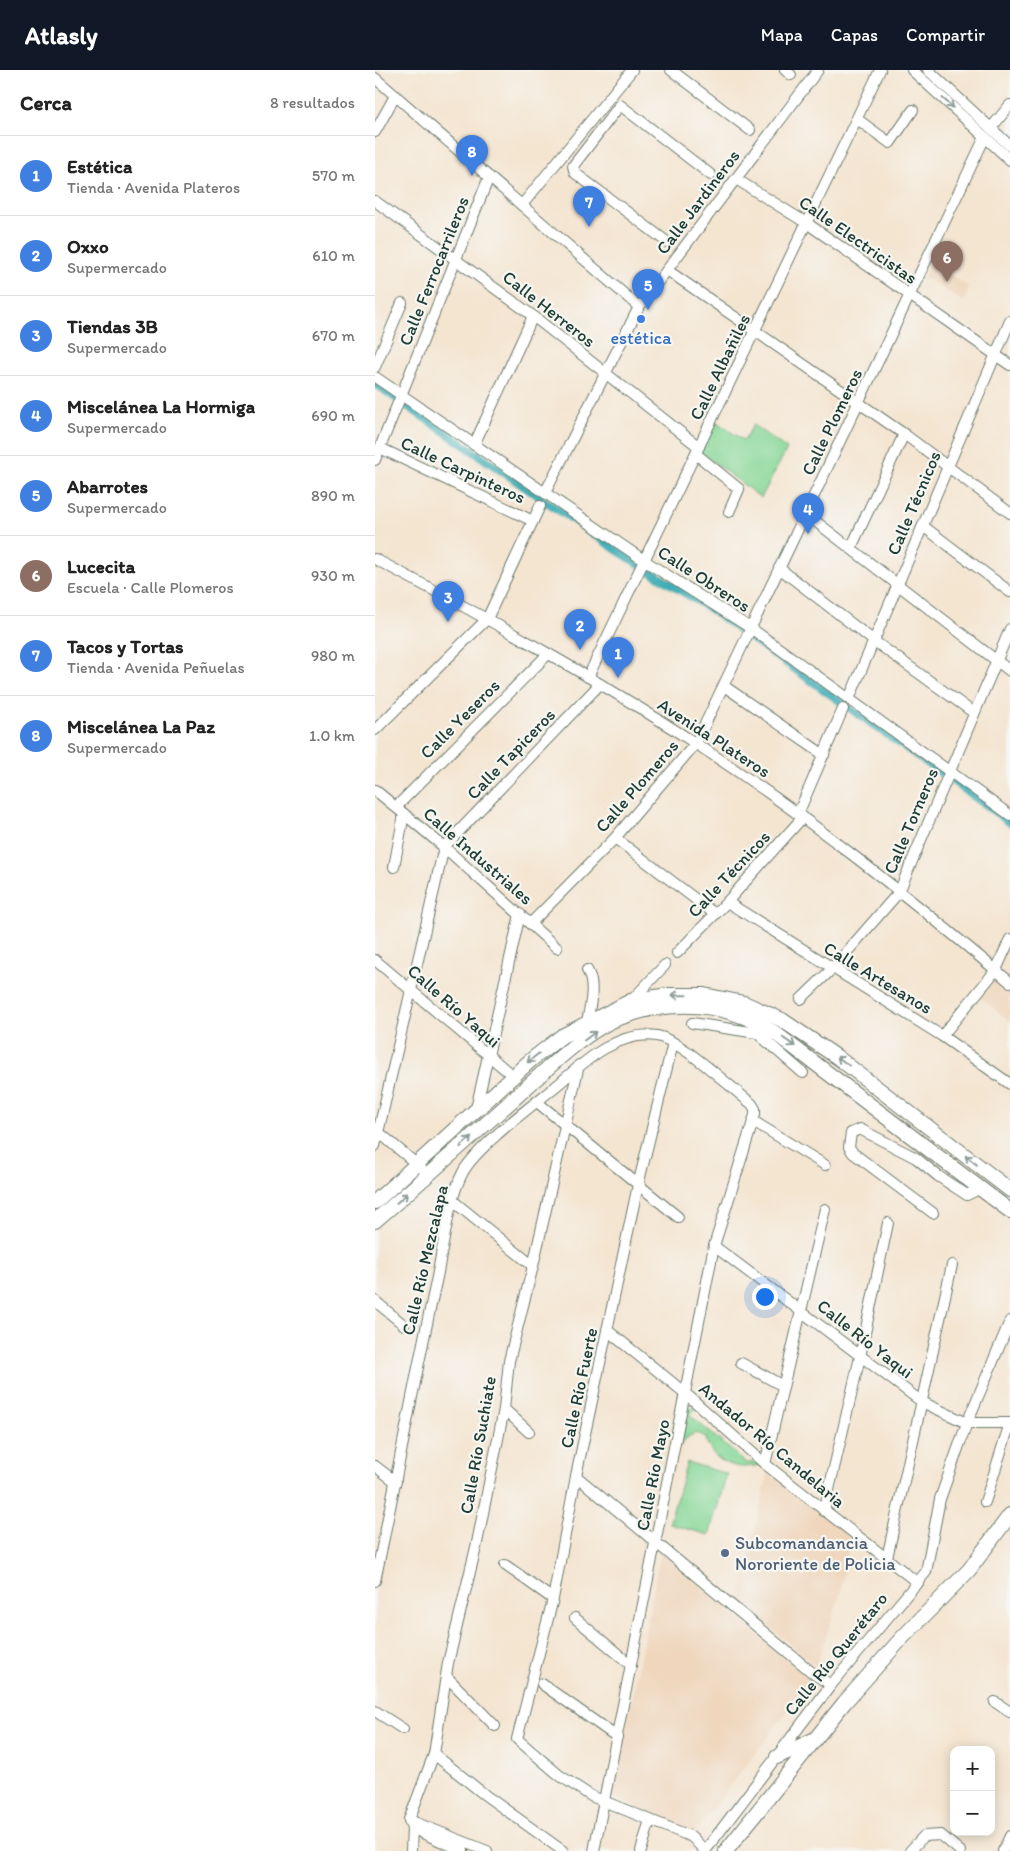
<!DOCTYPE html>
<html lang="es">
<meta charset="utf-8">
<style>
:root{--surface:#fff;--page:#f2f2f2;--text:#222;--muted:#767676;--line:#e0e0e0;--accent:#111827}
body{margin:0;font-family:Itim,sans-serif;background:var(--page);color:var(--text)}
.controls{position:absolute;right:15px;bottom:15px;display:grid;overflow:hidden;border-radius:10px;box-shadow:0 2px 12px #0003}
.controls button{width:45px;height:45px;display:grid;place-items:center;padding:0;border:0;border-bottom:1px solid var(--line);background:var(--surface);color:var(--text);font:25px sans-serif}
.you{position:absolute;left:389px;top:1226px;width:18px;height:18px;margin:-12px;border:4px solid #fff;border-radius:50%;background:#1a73e8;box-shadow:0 0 0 8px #1a73e833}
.badge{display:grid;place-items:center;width:32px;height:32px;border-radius:50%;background:var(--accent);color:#fff;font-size:16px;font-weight:700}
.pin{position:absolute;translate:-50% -41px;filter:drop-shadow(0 1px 2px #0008)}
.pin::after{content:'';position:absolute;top:26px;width:18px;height:15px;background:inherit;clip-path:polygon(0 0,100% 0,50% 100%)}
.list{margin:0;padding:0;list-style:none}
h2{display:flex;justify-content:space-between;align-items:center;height:65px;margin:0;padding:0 20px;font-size:21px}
h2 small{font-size:16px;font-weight:400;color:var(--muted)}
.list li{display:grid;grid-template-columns:32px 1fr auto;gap:15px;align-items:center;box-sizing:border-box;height:80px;padding:0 20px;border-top:1px solid var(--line)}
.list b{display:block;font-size:19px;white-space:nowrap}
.list p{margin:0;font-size:16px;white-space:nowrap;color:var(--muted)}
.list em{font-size:16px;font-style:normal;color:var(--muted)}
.map{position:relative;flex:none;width:635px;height:1781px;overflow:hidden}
header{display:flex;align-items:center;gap:30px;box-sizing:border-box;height:70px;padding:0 25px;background:var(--accent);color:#fff}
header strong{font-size:24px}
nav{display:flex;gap:28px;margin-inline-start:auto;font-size:18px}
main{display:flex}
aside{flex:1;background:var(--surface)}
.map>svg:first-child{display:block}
.built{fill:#efd6bc}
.green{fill:#87d797;stroke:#538a66}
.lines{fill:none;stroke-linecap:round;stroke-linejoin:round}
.canal{stroke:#39aab3;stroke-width:8}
.minor-casing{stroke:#6a786b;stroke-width:12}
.major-casing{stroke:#6a786b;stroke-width:16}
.minor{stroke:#fff;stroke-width:10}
.major{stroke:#fff;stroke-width:14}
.oneway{stroke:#8f9e9a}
.shop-dot{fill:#3f7fe0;stroke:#f6f6f2;stroke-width:2}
.service-dot{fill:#5c6f8a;stroke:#f6f6f2;stroke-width:2}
.labels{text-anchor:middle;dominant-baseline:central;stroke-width:4.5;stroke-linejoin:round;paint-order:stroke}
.street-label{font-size:18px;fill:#1f3d34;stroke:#f6f6f2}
.shop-label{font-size:18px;fill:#366cbe;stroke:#f6f6f2}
.service-label{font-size:18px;fill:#4e5e75;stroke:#f6f6f2;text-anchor:start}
</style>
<header>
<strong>Atlasly</strong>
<nav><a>Mapa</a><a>Capas</a><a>Compartir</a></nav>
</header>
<main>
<aside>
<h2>Cerca<small>8 resultados</small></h2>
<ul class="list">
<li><span class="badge" style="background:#3f7fe0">1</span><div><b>Estética</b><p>Tienda · Avenida Plateros</p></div><em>570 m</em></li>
<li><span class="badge" style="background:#3f7fe0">2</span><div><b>Oxxo</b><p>Supermercado</p></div><em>610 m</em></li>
<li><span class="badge" style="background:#3f7fe0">3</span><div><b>Tiendas 3B</b><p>Supermercado</p></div><em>670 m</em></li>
<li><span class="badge" style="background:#3f7fe0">4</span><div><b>Miscelánea La Hormiga</b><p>Supermercado</p></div><em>690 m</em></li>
<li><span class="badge" style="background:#3f7fe0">5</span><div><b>Abarrotes</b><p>Supermercado</p></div><em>890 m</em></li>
<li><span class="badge" style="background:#8d6e63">6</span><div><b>Lucecita</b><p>Escuela · Calle Plomeros</p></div><em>930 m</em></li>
<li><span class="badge" style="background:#3f7fe0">7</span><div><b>Tacos y Tortas</b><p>Tienda · Avenida Peñuelas</p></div><em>980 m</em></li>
<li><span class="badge" style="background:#3f7fe0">8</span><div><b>Miscelánea La Paz</b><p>Supermercado</p></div><em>1.0 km</em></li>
</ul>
</aside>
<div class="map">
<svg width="635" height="1781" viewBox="0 0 635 1781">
<rect width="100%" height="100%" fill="#f6f6f2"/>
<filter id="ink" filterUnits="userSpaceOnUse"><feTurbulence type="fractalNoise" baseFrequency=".02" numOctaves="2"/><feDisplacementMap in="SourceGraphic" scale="10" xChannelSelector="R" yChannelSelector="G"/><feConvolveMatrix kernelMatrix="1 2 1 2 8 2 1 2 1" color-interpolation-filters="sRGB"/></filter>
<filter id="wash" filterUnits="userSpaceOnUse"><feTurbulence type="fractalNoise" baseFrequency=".0096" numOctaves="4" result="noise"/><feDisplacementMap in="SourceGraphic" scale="20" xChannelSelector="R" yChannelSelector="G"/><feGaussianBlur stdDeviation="1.12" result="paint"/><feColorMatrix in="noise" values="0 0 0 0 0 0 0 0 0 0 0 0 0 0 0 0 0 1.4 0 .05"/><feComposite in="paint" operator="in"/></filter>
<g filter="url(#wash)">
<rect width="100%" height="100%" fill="#f4e5d1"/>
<g class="built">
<path d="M556,192L594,217L589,232L549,207Z"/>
<path d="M623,905L635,916V952L604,926Z"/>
<path d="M393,1403L448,1442L476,1466L466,1521L441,1596L364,1531Z"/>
<path d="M286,1481L436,1611L319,1763L238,1726Z"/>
</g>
<g class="green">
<path d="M338,349L369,371L378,355L412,379L386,428L323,380Z"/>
<path d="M314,1336L321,1338L315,1345L371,1393L385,1392L389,1395C382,1395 375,1397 369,1397C351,1397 333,1385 331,1367L322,1363L314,1366L304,1377Z"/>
<path d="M312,1392L352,1404L334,1465L294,1454Z"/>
</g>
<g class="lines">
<g class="canal">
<path d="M0,314L240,479L332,537L566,703"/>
<path d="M579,712L635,753"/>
</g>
</g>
</g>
<g filter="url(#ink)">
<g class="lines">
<g class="minor-casing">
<g id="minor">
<path d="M296,0L375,60"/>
<path d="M410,0L416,5"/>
<path d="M537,0L635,90"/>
<path d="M553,0L635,76"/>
<path d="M0,8L264,237"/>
<path d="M482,49L515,73L538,40"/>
<path d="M616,58L635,35"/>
<path d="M0,62L20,26"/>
<path d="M361,109L433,154L635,295"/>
<path d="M0,131L158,246L324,377"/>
<path d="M147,135L257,0"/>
<path d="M292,172L200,103L198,96L245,35L336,105"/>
<path d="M292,200L529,364L635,443"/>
<path d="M0,297L27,233"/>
<path d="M0,307L270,491L377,559L635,745"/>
<path d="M99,375L158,246"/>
<path d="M5,378L158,451"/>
<path d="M321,384L364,419L354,442"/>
<path d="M0,390L114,107"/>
<path d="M170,423L264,237L443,0"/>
<path d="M431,444L635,601"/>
<path d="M548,456L635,522"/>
<path d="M476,478L529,364"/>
<path d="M0,489C110,547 219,607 323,675C432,746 535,828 635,912"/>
<path d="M404,498L499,571L599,643"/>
<path d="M213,607L505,0"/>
<path d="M349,616L449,685"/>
<path d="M474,629L635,251"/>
<path d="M0,660L112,549L165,436"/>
<path d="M0,720L69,777L182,878"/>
<path d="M21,737L173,584"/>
<path d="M423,744L468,639"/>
<path d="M240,768L340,844"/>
<path d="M69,777L225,614"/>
<path d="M19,797L29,744"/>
<path d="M352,832L567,966L635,1014"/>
<path d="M156,853L240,768L321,673L610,67"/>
<path d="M302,883L352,832L428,747"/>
<path d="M0,890L138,1006"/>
<path d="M212,900C221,916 215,935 212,952"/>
<path d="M426,929L457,899L524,822L635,559"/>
<path d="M256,931L290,895"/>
<path d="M317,953L382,963L384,953"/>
<path d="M382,963L428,1003"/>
<path d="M567,966L621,900L635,869"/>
<path d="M298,973L263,1115L201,1406L178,1529L142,1669L184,1705L216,1726L317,1767L330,1781"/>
<path d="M162,1032L303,1147"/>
<path d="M101,1039L145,844"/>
<path d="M378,1051L450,1095"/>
<path d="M0,1059L46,1098"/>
<path d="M0,1076L69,777"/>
<path d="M78,1131L158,1196"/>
<path d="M558,1143L478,1083L474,1077L476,1063L485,1059L541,1088L563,1106L592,1125L606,1118"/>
<path d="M339,1176L547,1332L592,1353H635"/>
<path d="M0,1231L29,1255"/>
<path d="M232,1260L310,1323L390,1394L543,1513"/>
<path d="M366,1293L408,1316"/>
<path d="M129,1339L154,1362"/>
<path d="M390,1394L450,1139"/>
<path d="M0,1396L21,1412"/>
<path d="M201,1406L439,1604L456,1615"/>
<path d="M610,1432L635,1353"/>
<path d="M449,1441L485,1287L513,1153"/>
<path d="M512,1488L577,1195"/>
<path d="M130,1495L178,1529"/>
<path d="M0,1511C21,1412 39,1311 61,1212C68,1180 73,1130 88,1102C103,1075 161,1033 186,1012C211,990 245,960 282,966C307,971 355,1017 377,1034L380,1039V1045L339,1176L219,1781"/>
<path d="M200,1548L256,1595"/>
<path d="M72,1607L120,1656"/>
<path d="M167,1614L242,1667"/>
<path d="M620,1632L635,1642"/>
<path d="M0,1641L28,1659"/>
<path d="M59,1684L110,1725L188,1781"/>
<path d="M34,1750L112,1781"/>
<path d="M43,1761L88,1781"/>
<path d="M36,1781L37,1758L34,1750L59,1684L73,1593L102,1473L129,1339L134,1291L158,1196L204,995"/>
<path d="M266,1781L275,1750"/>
<path d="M330,1781L456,1615L551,1502L565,1429L592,1353L635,1251"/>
<path d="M535,1781L549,1766L566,1765L585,1781"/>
<path d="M628,1781L635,1766"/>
</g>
</g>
<g class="major-casing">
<g id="major">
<path d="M0,1132L156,990L187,966L256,931L293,925H329L369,933L407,950L462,987L635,1120"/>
<path d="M0,1151C48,1110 95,1068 142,1026C169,1002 211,960 244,948C298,928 352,932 400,963L635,1141"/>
<path d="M402,1687L438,1670"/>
<path d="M351,1781L469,1633L526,1569L594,1500L635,1445"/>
</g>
</g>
<use href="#minor" class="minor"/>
<use href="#major" class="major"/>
</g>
<defs><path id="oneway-shaft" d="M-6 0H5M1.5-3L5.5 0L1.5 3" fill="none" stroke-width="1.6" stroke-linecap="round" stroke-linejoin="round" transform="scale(1.25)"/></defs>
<g class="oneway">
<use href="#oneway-shaft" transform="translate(573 33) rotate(42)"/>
<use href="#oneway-shaft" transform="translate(304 925) rotate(-179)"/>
<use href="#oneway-shaft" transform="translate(215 966) rotate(-37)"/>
<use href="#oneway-shaft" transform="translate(414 972) rotate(35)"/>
<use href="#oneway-shaft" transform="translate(158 988) rotate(141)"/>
<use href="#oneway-shaft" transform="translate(468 991) rotate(-143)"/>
<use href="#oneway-shaft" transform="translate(91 1072) rotate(-42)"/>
<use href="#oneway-shaft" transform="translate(596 1090) rotate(-142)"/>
<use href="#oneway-shaft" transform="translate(27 1128) rotate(-41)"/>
</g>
</g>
<circle class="shop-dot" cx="266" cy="249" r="5"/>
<circle class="service-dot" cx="350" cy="1483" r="5"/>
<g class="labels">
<g class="street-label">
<text transform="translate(323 132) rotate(-53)">Calle Jardineros</text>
<text transform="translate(483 170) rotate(35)">Calle Electricistas</text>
<text transform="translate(59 201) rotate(-68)">Calle Ferrocarrileros</text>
<text transform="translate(174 239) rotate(38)">Calle Herreros</text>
<text transform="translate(345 297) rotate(-64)">Calle Albañiles</text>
<text transform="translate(457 352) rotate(-64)">Calle Plomeros</text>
<text transform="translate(88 400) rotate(25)">Calle Carpinteros</text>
<text transform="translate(539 433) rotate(-67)">Calle Técnicos</text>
<text transform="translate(329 509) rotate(33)">Calle Obreros</text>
<text transform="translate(85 649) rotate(-45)">Calle Yeseros</text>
<text transform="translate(339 668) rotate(33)">Avenida Plateros</text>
<text transform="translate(136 684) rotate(-46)">Calle Tapiceros</text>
<text transform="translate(262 716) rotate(-49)">Calle Plomeros</text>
<text transform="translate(536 751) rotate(-67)">Calle Torneros</text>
<text transform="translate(103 786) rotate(41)">Calle Industriales</text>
<text transform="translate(354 804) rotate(-47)">Calle Técnicos</text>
<text transform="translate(503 908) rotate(31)">Calle Artesanos</text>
<text transform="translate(79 936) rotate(41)">Calle Río Yaqui</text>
<text transform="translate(50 1190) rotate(-77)">Calle Río Mezcalapa</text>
<text transform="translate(490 1269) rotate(38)">Calle Río Yaqui</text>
<text transform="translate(204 1318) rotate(-78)">Calle Río Fuerte</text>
<text transform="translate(103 1375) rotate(-80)">Calle Río Suchiate</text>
<text transform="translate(397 1375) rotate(40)">Andador Río Candelaria</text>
<text transform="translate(278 1405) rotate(-79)">Calle Río Mayo</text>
<text transform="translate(461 1584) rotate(-51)">Calle Río Querétaro</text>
</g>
<g class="shop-label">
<text x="266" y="268">estética</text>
</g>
<g class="service-label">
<text x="360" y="1473">Subcomandancia<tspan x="360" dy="21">Nororiente de Policia</tspan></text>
</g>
</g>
</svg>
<div class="controls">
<button>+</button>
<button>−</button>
</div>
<div class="you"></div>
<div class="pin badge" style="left:243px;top:608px;background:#3f7fe0">1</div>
<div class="pin badge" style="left:205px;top:580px;background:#3f7fe0">2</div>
<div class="pin badge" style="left:73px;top:552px;background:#3f7fe0">3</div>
<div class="pin badge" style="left:433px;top:464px;background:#3f7fe0">4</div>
<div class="pin badge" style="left:273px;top:240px;background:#3f7fe0">5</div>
<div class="pin badge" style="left:572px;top:212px;background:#8d6e63">6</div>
<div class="pin badge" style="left:214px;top:157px;background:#3f7fe0">7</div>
<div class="pin badge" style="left:97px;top:106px;background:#3f7fe0">8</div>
</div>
</main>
